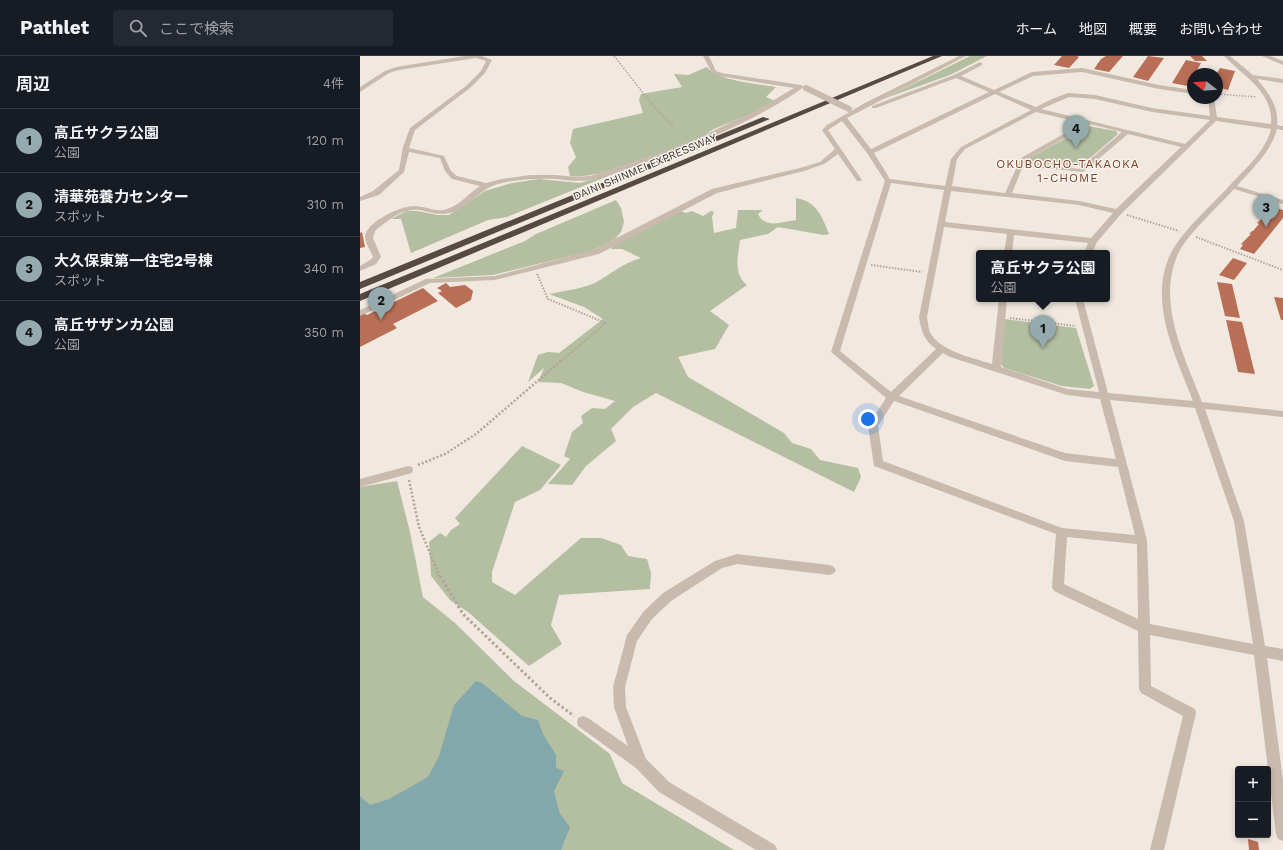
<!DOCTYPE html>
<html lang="ja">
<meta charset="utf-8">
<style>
:root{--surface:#171b24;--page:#242831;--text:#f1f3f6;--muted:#9ea1a6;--line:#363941;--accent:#95aaad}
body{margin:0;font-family:"Work Sans","Noto Sans JP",sans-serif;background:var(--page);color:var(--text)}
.controls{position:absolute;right:12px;bottom:12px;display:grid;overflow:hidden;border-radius:4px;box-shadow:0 2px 6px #0003}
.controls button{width:36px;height:36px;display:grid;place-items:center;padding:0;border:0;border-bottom:1px solid var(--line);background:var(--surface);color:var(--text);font:20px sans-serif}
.compass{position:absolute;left:827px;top:12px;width:36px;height:36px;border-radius:50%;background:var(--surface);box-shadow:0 2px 6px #0003;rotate:287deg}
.you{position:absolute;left:508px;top:363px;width:14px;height:14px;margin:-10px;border:3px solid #fff;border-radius:50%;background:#1a73e8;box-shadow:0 0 0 6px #1a73e833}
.badge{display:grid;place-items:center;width:26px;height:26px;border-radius:50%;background:var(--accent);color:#111;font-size:13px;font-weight:700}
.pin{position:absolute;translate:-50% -33px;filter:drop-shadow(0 1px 2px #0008)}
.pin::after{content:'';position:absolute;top:21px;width:14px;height:12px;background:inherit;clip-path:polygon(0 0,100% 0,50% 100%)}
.popup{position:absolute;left:616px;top:194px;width:134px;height:52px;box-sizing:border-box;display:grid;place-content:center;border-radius:4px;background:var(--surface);filter:drop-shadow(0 1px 3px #0005);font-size:13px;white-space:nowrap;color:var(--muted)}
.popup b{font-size:15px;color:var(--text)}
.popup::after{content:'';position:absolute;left:50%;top:100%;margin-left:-8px;border:8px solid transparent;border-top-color:var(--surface)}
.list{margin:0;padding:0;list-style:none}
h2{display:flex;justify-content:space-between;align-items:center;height:52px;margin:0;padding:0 16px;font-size:17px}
h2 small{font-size:13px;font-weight:400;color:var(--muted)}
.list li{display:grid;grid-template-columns:26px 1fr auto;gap:12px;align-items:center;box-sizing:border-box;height:64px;padding:0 16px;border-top:1px solid var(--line)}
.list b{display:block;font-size:15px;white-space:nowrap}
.list p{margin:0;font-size:13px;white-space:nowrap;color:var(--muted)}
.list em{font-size:13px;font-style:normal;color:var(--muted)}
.icon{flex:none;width:22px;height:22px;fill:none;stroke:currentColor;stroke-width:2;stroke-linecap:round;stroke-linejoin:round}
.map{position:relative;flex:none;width:923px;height:794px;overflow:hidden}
header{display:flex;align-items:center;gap:24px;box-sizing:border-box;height:56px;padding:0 20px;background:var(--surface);border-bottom:1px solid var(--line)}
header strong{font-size:19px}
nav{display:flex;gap:22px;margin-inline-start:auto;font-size:14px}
.search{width:280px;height:36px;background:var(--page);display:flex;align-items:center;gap:10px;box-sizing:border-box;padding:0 14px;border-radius:4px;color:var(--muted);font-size:15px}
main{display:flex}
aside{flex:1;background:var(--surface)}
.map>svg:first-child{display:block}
.green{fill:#b4bea1}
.water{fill:#82a8ab}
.building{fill:#b96f55}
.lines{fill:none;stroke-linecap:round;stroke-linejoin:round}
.path-far3{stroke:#b3a497;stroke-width:1.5;stroke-dasharray:1.5 1.5;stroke-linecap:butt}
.path-far2{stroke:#b3a497;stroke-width:2;stroke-dasharray:1.5 1.5;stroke-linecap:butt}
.path-far1{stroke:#b3a497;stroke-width:2.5;stroke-dasharray:2 2;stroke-linecap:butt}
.path{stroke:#b3a497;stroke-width:3;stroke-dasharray:2.5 2.5;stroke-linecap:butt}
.minor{fill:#c8baad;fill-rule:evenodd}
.highway{fill:#574943;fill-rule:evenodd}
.minor-bridge{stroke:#c8baad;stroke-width:6}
.labels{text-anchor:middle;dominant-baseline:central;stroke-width:3;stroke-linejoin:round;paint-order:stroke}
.far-street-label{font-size:11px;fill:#372f2b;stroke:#f8f3ec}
.far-neighbourhood-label{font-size:12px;letter-spacing:1px;fill:#7d412c;stroke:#f8f3ec}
</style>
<header>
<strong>Pathlet</strong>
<div class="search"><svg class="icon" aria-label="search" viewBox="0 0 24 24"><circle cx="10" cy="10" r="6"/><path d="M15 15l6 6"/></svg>ここで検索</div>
<nav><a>ホーム</a><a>地図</a><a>概要</a><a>お問い合わせ</a></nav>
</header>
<main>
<aside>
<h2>周辺<small>4件</small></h2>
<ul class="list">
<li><span class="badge">1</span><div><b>高丘サクラ公園</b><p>公園</p></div><em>120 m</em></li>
<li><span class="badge">2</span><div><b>清華苑養力センター</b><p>スポット</p></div><em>310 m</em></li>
<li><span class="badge">3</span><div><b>大久保東第一住宅2号棟</b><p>スポット</p></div><em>340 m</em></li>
<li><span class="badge">4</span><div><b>高丘サザンカ公園</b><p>公園</p></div><em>350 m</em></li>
</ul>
</aside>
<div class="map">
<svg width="923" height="794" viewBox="0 0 923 794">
<rect width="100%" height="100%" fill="#f1e9e0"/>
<g class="green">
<path d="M610,0H627L590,19L523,43Z"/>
<path d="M347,11C357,25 399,28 416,31L406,41L415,45C396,57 375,64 354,73C349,75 346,79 341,81C315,92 235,125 210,120L208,111L216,101L210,87L213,73L283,57L279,44L281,38L322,31L314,18L328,19Z"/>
<path d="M728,70L756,75L758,78L722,109L708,111L669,106L668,103Z"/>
<path d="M263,114L147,161L128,164L51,197L41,163H31L47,155H57L78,159H89L125,135L152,127L179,123L220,127Z"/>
<path d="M436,142C456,145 462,160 469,178L464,179L418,171L408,178L380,184C378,200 373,218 387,229L350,255L369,269L355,293L318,301L328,321L424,377L432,387L451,393L460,404L498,412L501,421L494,436L296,337L273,351L251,373L256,385L226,410L212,429L188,428L210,403L204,400L212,376L223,367L221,360L232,352L245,353L255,345L223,336L201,327L178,326L184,312L168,326L178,299L188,296L199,297L243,263L224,251L189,238C204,235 221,233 235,227C251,218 263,207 281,202L262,193H251L253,190L321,155L326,157L332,155L343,160L351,155L354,156L352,161L354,177L376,172L378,154H403L398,158C405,173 422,166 436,164Z"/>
<path d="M256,144L261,152L264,166L261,176L255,183L231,195L133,219L73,222L165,185L176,178Z"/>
<path d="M645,263L716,272L734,330L730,333L702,330L644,312L641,308Z"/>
<path d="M162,390L201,409L180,434L155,446L132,516V526L155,539L221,482H241L261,489L268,500L287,503L291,517L290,533L199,539L191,569L202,588L169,610L108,556L90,544L71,520L69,486L80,477L86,481L91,474L100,468L95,462Z"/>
<path d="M37,425L50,476L63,541L95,567L154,625L250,698L262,727L374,794H0V431Z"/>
</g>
<path class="water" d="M116,625L122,627L162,660L178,664L183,678L196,699V712L204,715L194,735L200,758L210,771L201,794H0V740L10,749L29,743L68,721L79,700L94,649Z"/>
<g class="building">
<path d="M702,0H717L719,1L709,12L694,9Z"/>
<path d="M746,0H763L749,16L734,13L741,3Z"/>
<path d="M788,0L804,2L788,25L773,21Z"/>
<path d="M830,0H842L847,5H835Z"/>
<path d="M826,4L841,7L835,18H833L827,30L812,27Z"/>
<path d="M860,12L875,15L868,34L857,31V17Z"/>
<path d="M913,151L923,154V162L894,198L880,193L883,189L881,188L891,178H889L892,175H893L899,168L897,167L907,158L905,157Z"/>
<path d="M2,176L5,191L0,192V177Z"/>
<path d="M873,202L887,207L874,224L859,219Z"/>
<path d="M857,226L872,228L880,262L865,260Z"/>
<path d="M86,227L90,231L105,229L113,235L111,244L96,252L78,237L82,235L77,232Z"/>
<path d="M63,232L78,245L33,268L37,272L0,291V258L3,257L7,259Z"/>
<path d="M914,241L923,242V264H921Z"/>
<path d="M866,264L882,266L895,318L878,316Z"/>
<path d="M888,783L898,786L899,794H889Z"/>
</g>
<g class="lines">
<g class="path-far3">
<path d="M254,0C274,24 290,49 313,70"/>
<path d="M858,38L897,41"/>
</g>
<g class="path-far2">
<path d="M767,159L819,175"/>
<path d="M836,181L923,214"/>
<path d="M511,209L562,216"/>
<path d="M177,218L188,243L246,267L201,305"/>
<path d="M650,262L716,270"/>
</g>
<g class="path-far1">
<path d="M58,409L85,398L116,378L202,304"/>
<path d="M49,424L59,471L80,521"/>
</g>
<path class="path" d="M80,520L103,558L190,642L214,660"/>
<g class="minor">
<path d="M105,0H122L132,4L125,17L110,32L55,74L49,92L84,100L91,115L97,120L126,127L142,123L170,119H196L216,121L230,120L297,98L338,82L399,53L434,32L359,20L352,17L343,0H349L356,15L362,17L441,29L444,31C397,64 341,87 286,106C267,113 248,121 229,124C217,126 207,124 196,123C177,122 156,123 138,128C119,133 109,152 90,157C79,160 70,156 60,154C42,152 27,165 15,175L13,182L21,201L16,208L0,215V210L10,204L13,201C11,195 5,187 5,181C6,166 40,150 54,150C65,150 77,157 87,153C100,149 109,137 120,130L92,123L85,115L80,102L49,96L44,116L19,139L0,145V141L13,135L39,114L43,91L50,72L106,30L121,15L126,5L116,2L39,14L29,17L0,36V31L25,15L36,11Z"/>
<path d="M599,0H606L487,62L511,93L629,36L596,22L516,52H512V50L594,19L620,6L622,7V9L601,20L634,34L672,16L722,12L799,29L833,34V38L799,33L722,16L673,20L639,36L676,51L692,43L708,37L735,39L792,52L850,60L848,42H854L857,61L911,68C914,36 883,20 864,0H870L893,19L923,23V27L897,23C909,37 919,51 917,69L923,70V74L917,73C911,96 892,113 877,130L923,144V148L874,133C858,151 828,177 818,198C796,247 825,301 842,346L923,355V361L845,353L884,465L905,590L923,593V605L907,602L923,724V785L918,783L916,778L894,599L790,579L791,630L835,653L836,657L804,794H790L823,660L781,637L779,633L778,575L694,535L692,531L696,478L514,410L508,370L526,342L471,296L525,125L507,97L482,65L468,74L502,124L501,125H497L478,98L464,108L444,115L357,137L239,198L135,224L70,227L0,260V254L66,223L135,220L233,194L352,133L440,112L460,106L475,93L462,74L467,69L505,47ZM635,38L671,54L601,91L591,103L585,130L530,123L514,97ZM709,41L735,43L792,56L850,64L825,88L681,53ZM676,56L723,67L661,102L645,137L592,130L597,103L605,93ZM856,65L911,73C905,96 886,112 870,129C853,148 822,175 811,197C787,245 816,300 833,345L748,337L723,243H715L739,336L707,333L641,311L647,243H639L632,308C613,302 576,294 569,274C568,270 568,265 567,261L584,171L647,178L644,197H652L654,179L728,187L724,197H732L737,186L761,158ZM730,68L762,76L719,113L665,106L666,104ZM768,78L821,91L756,153L719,145L652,137L663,110L723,116ZM531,127L584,134L559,261C561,274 564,285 576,293L531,336L480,295ZM591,135L719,149L753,157L731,182L585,166ZM583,297L590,301L707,339L740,343L756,403L705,397L539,340ZM750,344L835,352L874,465L893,588L790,568L787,484ZM534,345L705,405L758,411L775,479L702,472L523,405L518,370ZM707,481L777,488L778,563L704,528Z"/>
<path d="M902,0H910L923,5V9Z"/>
<path d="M48,410L52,411L53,414L52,417L0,431V423Z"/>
<path d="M377,498L470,509L474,511L476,514L474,517L470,519L377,508L362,512L311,545L292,563L277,585L265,631L266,651L286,703L309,726L415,789L417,794H396L299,736L276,712L218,670L217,666L218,662L223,660L228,662L268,690L254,651L253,631L267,579L284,555L303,537L355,505Z"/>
</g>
<g class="highway">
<path d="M573,0H582L0,245V238Z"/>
<path d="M403,61L410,63L0,233V226Z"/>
</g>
<path class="minor-bridge" d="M446,32L489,53"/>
</g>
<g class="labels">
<g class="far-street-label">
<text transform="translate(285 111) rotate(-23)">DAINI SHINMEI EXPRESSWAY</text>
</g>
<g class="far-neighbourhood-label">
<text x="708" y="108">OKUBOCHO-TAKAOKA<tspan x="708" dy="14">1-CHOME</tspan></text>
</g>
</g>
</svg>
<div class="controls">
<button>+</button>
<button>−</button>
</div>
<svg class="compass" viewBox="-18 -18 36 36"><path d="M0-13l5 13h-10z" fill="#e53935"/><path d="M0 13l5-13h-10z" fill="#9ea1a6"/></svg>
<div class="you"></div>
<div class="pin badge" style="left:683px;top:292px">1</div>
<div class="popup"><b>高丘サクラ公園</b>公園</div>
<div class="pin badge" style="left:21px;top:264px">2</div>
<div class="pin badge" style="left:906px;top:171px">3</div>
<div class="pin badge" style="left:716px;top:92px">4</div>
</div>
</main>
